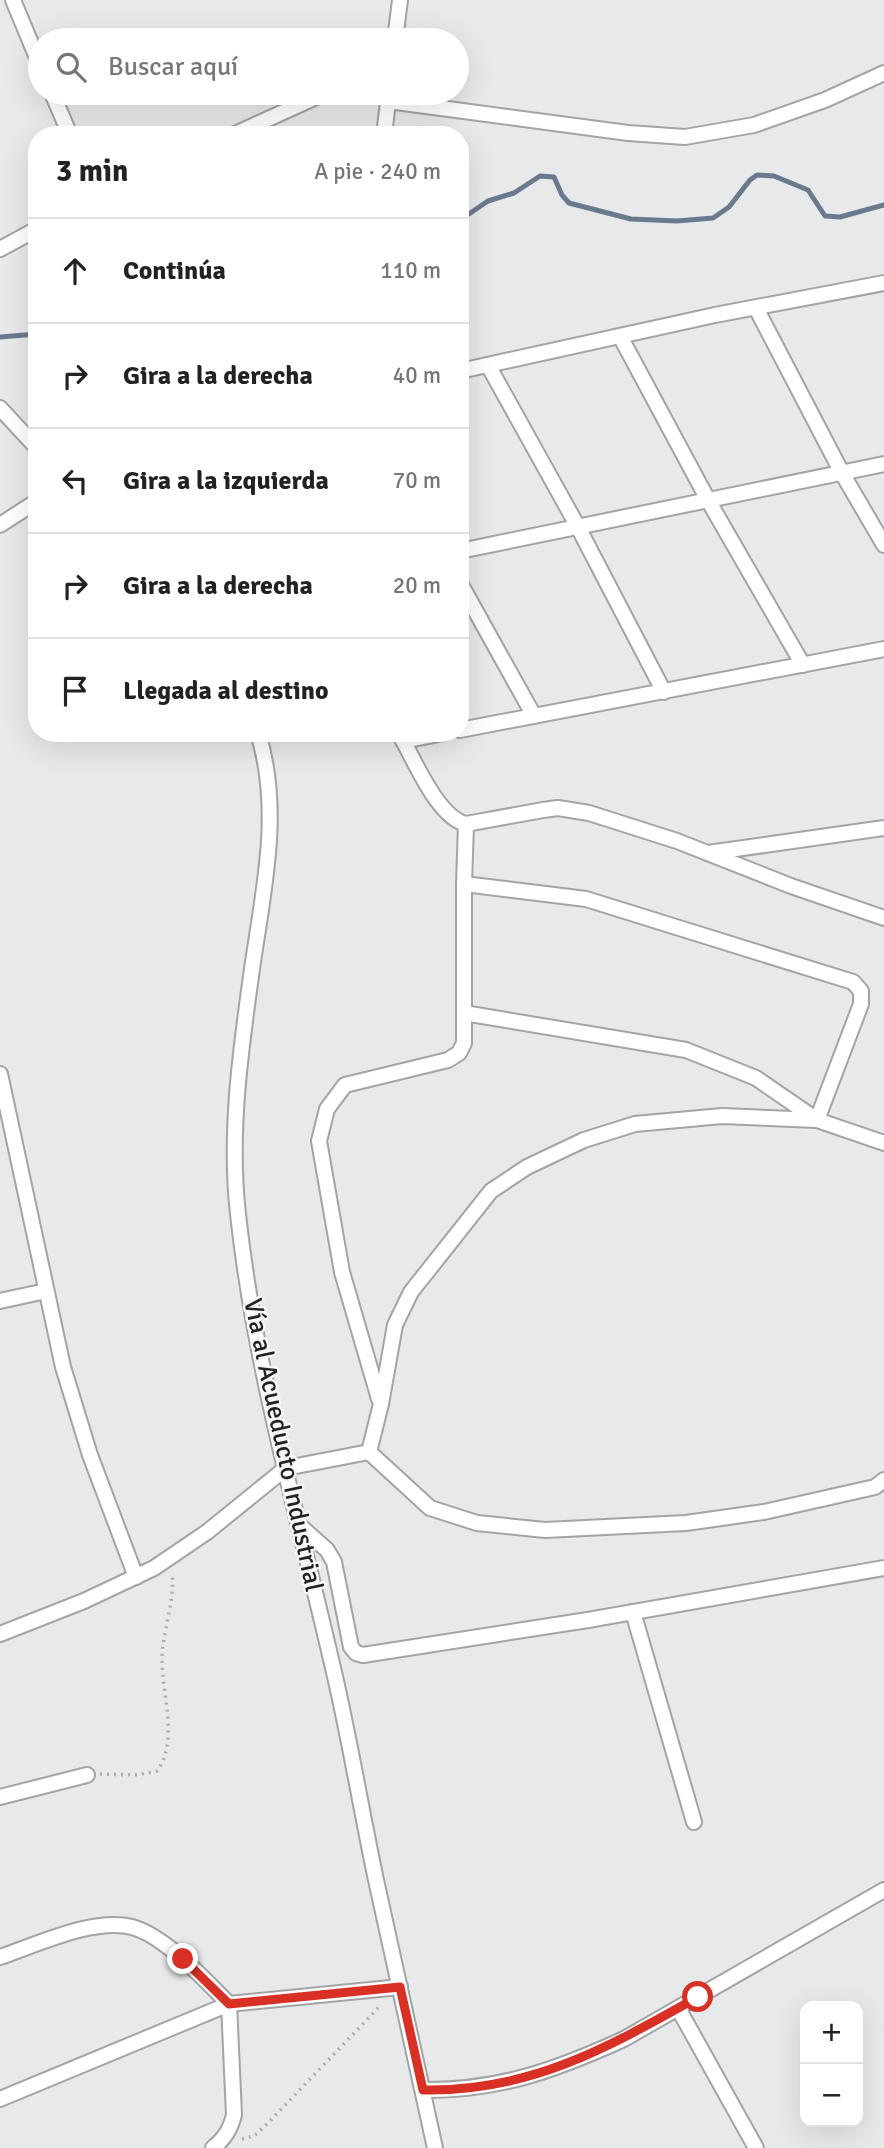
<!DOCTYPE html>
<html lang="es">
<meta charset="utf-8">
<style>
:root{--surface:#fff;--page:#f2f2f2;--text:#222;--muted:#767676;--line:#e0e0e0}
body{margin:0;font-family:Signika,sans-serif;background:var(--page);color:var(--text)}
.controls{position:absolute;right:21px;bottom:21px;display:grid;overflow:hidden;border-radius:14px;box-shadow:0 7px 28px #0002}
.controls button{width:63px;height:63px;display:grid;place-items:center;padding:0;border:0;border-bottom:2px solid var(--line);background:var(--surface);color:var(--text);font:35px sans-serif}
.stop{position:absolute;width:21px;height:21px;margin:-16px;border:5px solid #d93025;border-radius:50%;background:#fff}
.stop.end{background:#d93025;border-color:#fff;box-shadow:0 2px 7px #0008}
.list{margin:0;padding:0;list-style:none}
h2{display:flex;justify-content:space-between;align-items:center;height:91px;margin:0;padding:0 28px;font-size:30px}
h2 small{font-size:23px;font-weight:400;color:var(--muted)}
.list li{display:grid;grid-template-columns:46px 1fr auto;gap:21px;align-items:center;box-sizing:border-box;height:105px;padding:0 28px;border-top:2px solid var(--line)}
.list b{display:block;font-size:26px;white-space:nowrap}
.list em{font-size:23px;font-style:normal;color:var(--muted)}
.icon{flex:none;width:38px;height:38px;fill:none;stroke:currentColor;stroke-width:2;stroke-linecap:round;stroke-linejoin:round}
.map{position:relative;flex:none;width:884px;height:2148px;overflow:hidden}
.search{position:absolute;background:var(--surface);box-shadow:0 7px 28px #0002;left:28px;top:28px;width:441px;height:77px;display:flex;align-items:center;gap:18px;box-sizing:border-box;padding:0 24px;border-radius:38px;color:var(--muted);font-size:26px}
.panel{position:absolute;background:var(--surface);box-shadow:0 7px 28px #0002;left:28px;top:126px;width:441px;height:616px;border-radius:28px}
.map>svg:first-child{display:block}
.lines{fill:none;stroke-linecap:round;stroke-linejoin:round}
.stream{stroke:#6a7a8e;stroke-width:5}
.street-casing{stroke:#a3a4a5;stroke-width:18}
.path{stroke:#abadae;stroke-width:3.5;stroke-dasharray:2 5;stroke-linecap:butt}
.street{stroke:#fff;stroke-width:14}
.route{stroke:#d93025;stroke-width:9}
.labels{text-anchor:middle;dominant-baseline:central;stroke-width:5;stroke-linejoin:round;paint-order:stroke}
.street-label{font-size:26px;fill:#212222;stroke:#f5f6f7}
</style>
<div class="map">
<svg width="884" height="2148" viewBox="0 0 884 2148">
<rect width="100%" height="100%" fill="#e7e9ea"/>
<g class="lines">
<g class="stream">
<path d="M460,220L488,201L514,193L540,176L554,177L562,195L569,203L631,219L677,221L713,218L729,207L750,180L757,175L774,176L808,190L825,216L840,217L884,205"/>
<path d="M0,337L37,334"/>
</g>
<g class="street-casing">
<g id="street">
<path d="M13,0L40,65"/>
<path d="M395,40L400,0"/>
<path d="M52,93L70,135"/>
<path d="M388,101L628,133L685,137L754,125L825,100L884,73"/>
<path d="M233,135L325,93"/>
<path d="M384,135L389,94"/>
<path d="M0,249L37,229"/>
<path d="M756,308L842,473L884,545"/>
<path d="M620,336L708,500L803,665"/>
<path d="M488,365L578,527L664,692"/>
<path d="M460,371L715,315L884,283"/>
<path d="M0,408L37,448"/>
<path d="M0,525L37,501"/>
<path d="M460,551L884,464"/>
<path d="M460,583L534,716"/>
<path d="M460,730L884,649"/>
<path d="M258,733C283,814 262,895 251,976C240,1055 229,1135 238,1214C255,1372 301,1526 336,1681C351,1747 362,1814 376,1880C395,1969 416,2058 435,2148"/>
<path d="M399,733C414,759 437,817 466,824L543,810L558,808L589,813L677,841L791,886L884,918"/>
<path d="M403,741L444,733"/>
<path d="M708,853L884,828"/>
<path d="M464,884L586,899L853,982L861,991V1004L817,1120L756,1078L686,1050L464,1013"/>
<path d="M0,1074L63,1367L90,1455L136,1577"/>
<path d="M0,1301L46,1291"/>
<path d="M379,1399L342,1272L319,1141L327,1109L345,1085L448,1060L459,1053L464,1043V884L466,824"/>
<path d="M369,1452L381,1404L395,1325L411,1292L491,1191L527,1167L584,1140L635,1124L722,1116L817,1120L884,1143"/>
<path d="M369,1452L430,1508L477,1523L545,1530L686,1523L764,1512L875,1487L884,1480"/>
<path d="M299,1525L327,1550L334,1562L351,1647L356,1653L363,1655L588,1620L884,1568"/>
<path d="M633,1612L694,1822"/>
<path d="M0,1634L84,1601L154,1568L207,1532L286,1468L369,1452"/>
<path d="M0,1797L87,1775"/>
<path d="M0,1957C36,1945 94,1917 132,1927C165,1936 205,1980 229,2004L234,2115C230,2130 225,2138 213,2148"/>
<path d="M678,2008L756,2148"/>
<path d="M423,2090C498,2091 556,2070 624,2039L884,1890"/>
<path d="M0,2099L229,2004L400,1987"/>
</g>
</g>
<g class="path">
<path d="M100,1774L135,1775L157,1771C179,1741 162,1694 162,1660C162,1631 175,1603 172,1574"/>
<path d="M242,2139L254,2136L267,2124L381,2005"/>
</g>
<use href="#street" class="street"/>
</g>
<g class="lines">
<path class="route" d="M183,1959L229,2004L400,1987L423,2090C530,2092 607,2048 698,1997"/>
</g>
<g class="labels">
<g class="street-label">
<text transform="translate(283 1445) rotate(78)">Vía al Acueducto Industrial</text>
</g>
</g>
</svg>
<div class="controls">
<button>+</button>
<button>−</button>
</div>
<div class="stop" style="left:698px;top:1997px"></div>
<div class="stop end" style="left:183px;top:1959px"></div>
<div class="search"><svg class="icon" aria-label="search" viewBox="0 0 24 24"><circle cx="10" cy="10" r="6"/><path d="M15 15l6 6"/></svg>Buscar aquí</div>
<section class="panel">
<h2>3 min<small>A pie · 240 m</small></h2>
<ul class="list">
<li><svg class="icon" aria-label="ahead" viewBox="0 0 24 24"><path d="M12 20V5M6 11l6-6 6 6"/></svg><div><b>Continúa</b></div><em>110 m</em></li>
<li><svg class="icon" aria-label="right" viewBox="0 0 24 24"><path d="M7 20v-9h11M14 6l5 5-5 5"/></svg><div><b>Gira a la derecha</b></div><em>40 m</em></li>
<li><svg class="icon" aria-label="left" viewBox="0 0 24 24"><path d="M17 20v-9H6M10 6l-5 5 5 5"/></svg><div><b>Gira a la izquierda</b></div><em>70 m</em></li>
<li><svg class="icon" aria-label="right" viewBox="0 0 24 24"><path d="M7 20v-9h11M14 6l5 5-5 5"/></svg><div><b>Gira a la derecha</b></div><em>20 m</em></li>
<li><svg class="icon" aria-label="arrive" viewBox="0 0 24 24"><path d="M6 21V4h12l-3 4 3 4H6"/></svg><div><b>Llegada al destino</b></div></li>
</ul>
</section>
</div>
